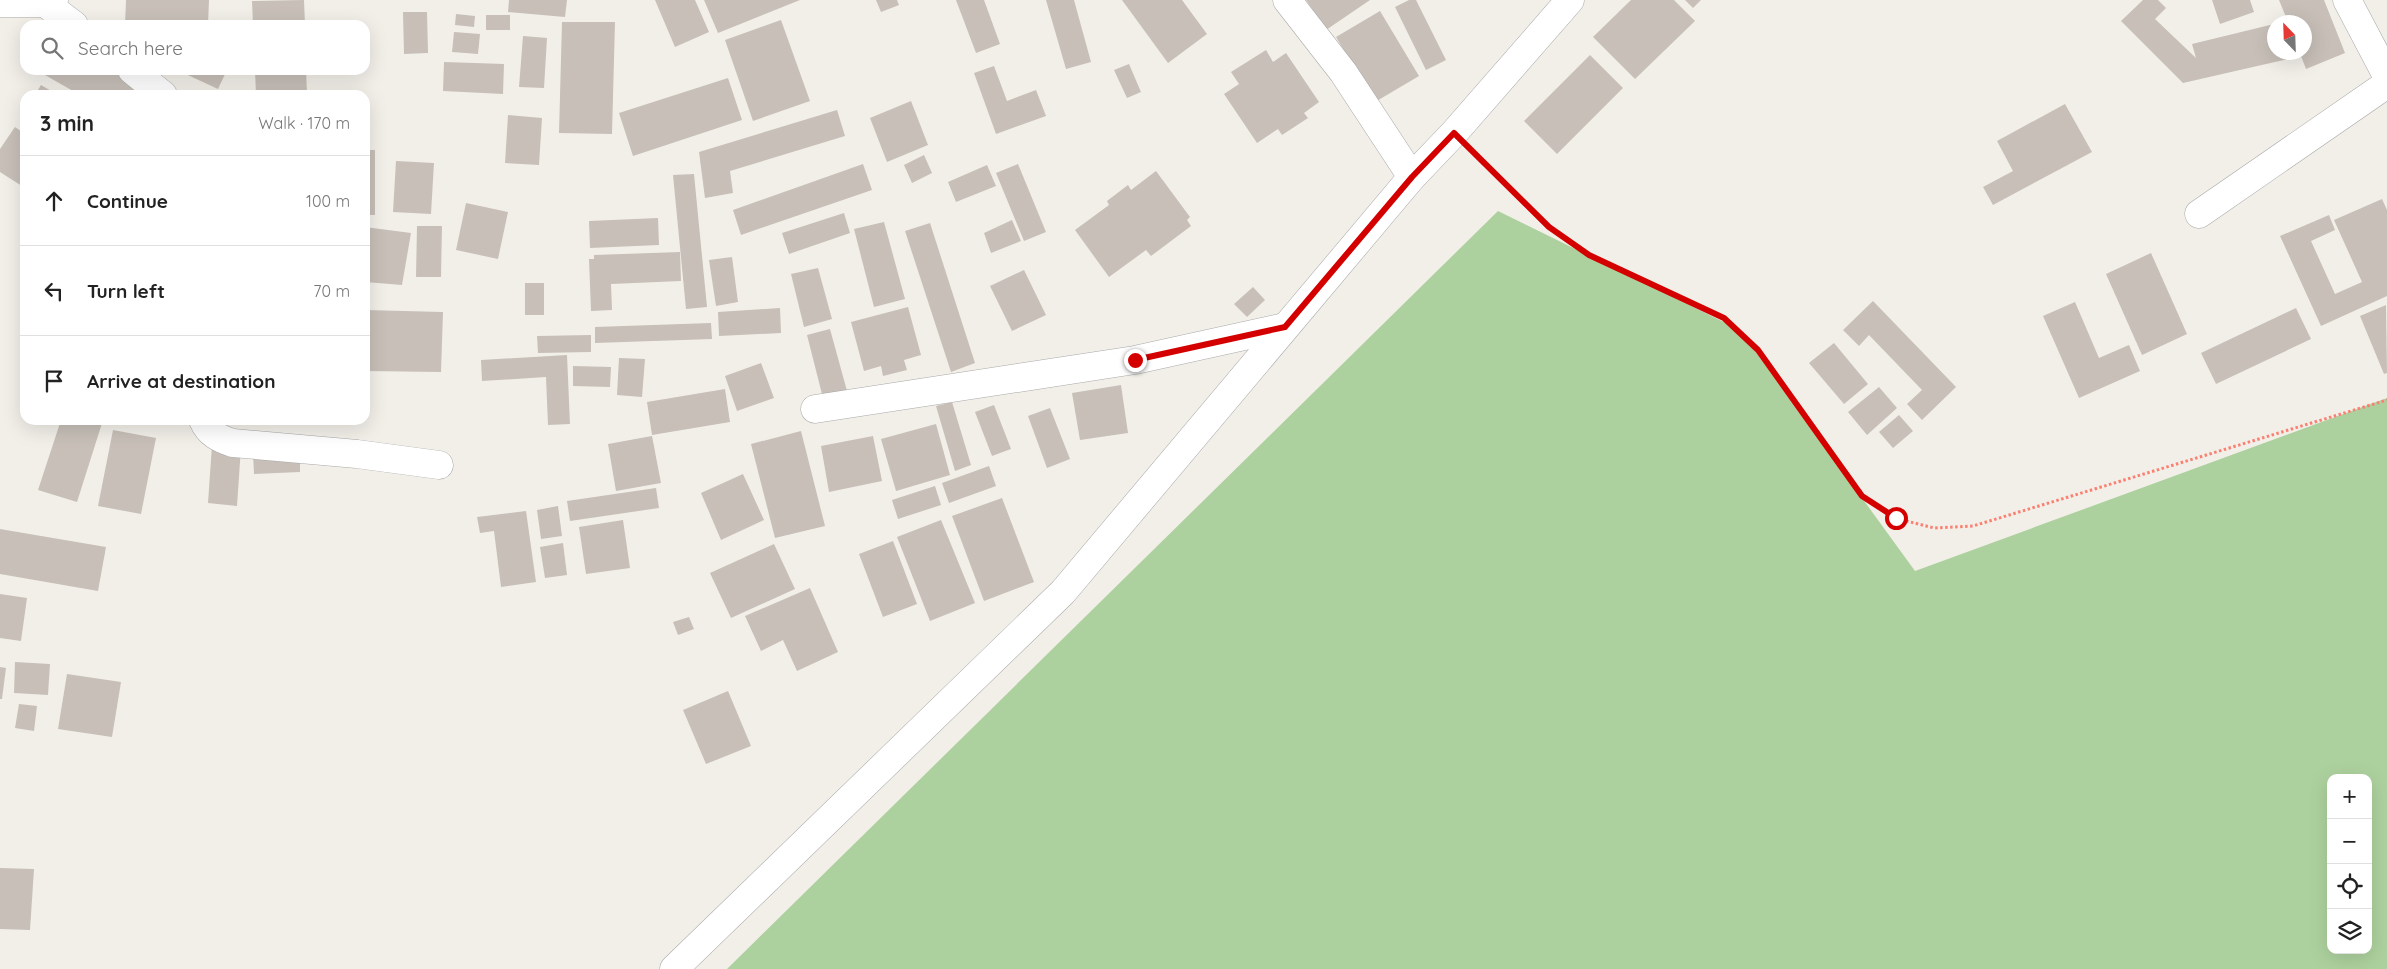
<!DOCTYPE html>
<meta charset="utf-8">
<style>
:root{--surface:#fff;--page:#f6f6f6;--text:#222;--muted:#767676;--line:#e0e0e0}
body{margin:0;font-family:Quicksand,sans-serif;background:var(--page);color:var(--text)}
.controls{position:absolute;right:15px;bottom:15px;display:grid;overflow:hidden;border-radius:10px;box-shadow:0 5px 20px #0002}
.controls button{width:45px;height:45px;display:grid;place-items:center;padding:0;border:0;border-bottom:1px solid var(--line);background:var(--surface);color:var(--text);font:25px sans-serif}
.compass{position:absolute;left:2267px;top:15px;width:45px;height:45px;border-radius:50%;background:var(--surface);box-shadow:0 5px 20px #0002;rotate:337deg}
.stop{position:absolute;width:15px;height:15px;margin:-11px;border:4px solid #d40000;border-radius:50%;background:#fff}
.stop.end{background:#d40000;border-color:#fff;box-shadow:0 1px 5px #0008}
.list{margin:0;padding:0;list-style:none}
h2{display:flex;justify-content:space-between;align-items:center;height:65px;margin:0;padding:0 20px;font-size:21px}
h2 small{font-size:16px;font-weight:400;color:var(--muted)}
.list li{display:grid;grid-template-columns:32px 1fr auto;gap:15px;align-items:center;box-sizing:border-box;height:90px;padding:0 20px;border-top:1px solid var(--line)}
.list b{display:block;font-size:19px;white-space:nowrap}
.list em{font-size:16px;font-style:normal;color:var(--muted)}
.icon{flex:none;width:28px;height:28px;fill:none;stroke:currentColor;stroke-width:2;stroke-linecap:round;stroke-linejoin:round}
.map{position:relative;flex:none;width:2387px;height:969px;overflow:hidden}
.search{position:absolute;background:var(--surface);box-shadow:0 5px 20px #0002;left:20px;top:20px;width:350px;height:55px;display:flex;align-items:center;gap:12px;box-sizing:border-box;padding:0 18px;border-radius:15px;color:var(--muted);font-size:19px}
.panel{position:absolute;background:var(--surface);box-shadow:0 5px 20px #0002;left:20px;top:90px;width:350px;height:335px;border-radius:15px}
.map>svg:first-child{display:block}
.forest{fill:#add19e;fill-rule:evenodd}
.building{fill:#c7bfb8}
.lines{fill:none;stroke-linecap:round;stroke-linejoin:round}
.street-casing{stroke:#a9a9a9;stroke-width:29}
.path{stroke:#fa8072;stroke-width:3;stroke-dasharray:2.5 2.5;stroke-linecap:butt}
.street{stroke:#fff;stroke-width:28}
.route{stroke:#d40000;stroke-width:6}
</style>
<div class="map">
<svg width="2387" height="969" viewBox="0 0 2387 969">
<rect width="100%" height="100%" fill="#f2efe9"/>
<path class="forest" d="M1498,211L1740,330L1915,571L2387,398V969H727ZM2331,778H2368V950H2331Z"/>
<g class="building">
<path d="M126,0H209L208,25H125Z"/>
<path d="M304,0L305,25H253L252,1Z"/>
<path d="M509,0H567L565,17L508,12Z"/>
<path d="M655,0H695L709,32L675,47Z"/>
<path d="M704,0H800L718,33Z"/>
<path d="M876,0H897L899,5L881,12Z"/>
<path d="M956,0H984L1000,44L976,53Z"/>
<path d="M1046,0H1074L1091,62L1066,69Z"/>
<path d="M1122,0H1182L1207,34L1168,63Z"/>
<path d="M1306,0H1370L1326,30Z"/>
<path d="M1409,0H1416L1446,60L1426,70L1395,7Z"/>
<path d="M1631,0H1674L1695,21L1635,79L1593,37Z"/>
<path d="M1685,0H1701L1693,8Z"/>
<path d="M2143,0H2158L2166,8L2155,19L2196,58L2192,44L2274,24V52H2304V22H2288L2279,0H2324L2345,53L2306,69L2301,56L2183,83L2121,21Z"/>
<path d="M2212,0H2250L2254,12L2220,24Z"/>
<path d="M1380,11L1419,76L1375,102L1336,37Z"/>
<path d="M403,12H427L428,53L404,54Z"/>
<path d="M456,14L475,16L474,27L455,25Z"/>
<rect x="486" y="15" width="24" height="15"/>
<path d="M781,20L810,101L753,121L725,40Z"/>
<path d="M562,22H615L612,134L559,133Z"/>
<path d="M454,32L480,34L478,54L452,52Z"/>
<path d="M523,36L547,38L544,88L519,87Z"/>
<path d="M1266,50L1273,62L1286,53L1319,102L1304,113L1308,118L1282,135L1278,129L1257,143L1224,94L1239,84L1231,72Z"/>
<path d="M1590,55L1623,88L1557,154L1524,121Z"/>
<path d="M444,62L504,64L503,94L443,91Z"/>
<path d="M1129,64L1141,92L1127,98L1114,70Z"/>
<path d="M994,66L1007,101L1036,90L1046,116L996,134L974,73Z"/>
<path d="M48,70H120L150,95H80L45,75Z"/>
<path d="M177,70H227L218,89Z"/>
<path d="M255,70H306L307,93L256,95Z"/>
<path d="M728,78L742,120L633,156L619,113Z"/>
<path d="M41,85L58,95H35Z"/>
<path d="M911,101L928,145L887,162L870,118Z"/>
<path d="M2065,104L2092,152L1993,205L1983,187L2013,171L1997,141Z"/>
<path d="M837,110L845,136L730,171L733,193L705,198L699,152Z"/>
<path d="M508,115L542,118L539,165L505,163Z"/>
<path d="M15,127L25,134V188L0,172V149Z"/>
<rect x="365" y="150" width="10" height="65"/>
<path d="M924,155L932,173L912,183L904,165Z"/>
<path d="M396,161L434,163L431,214L393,212Z"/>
<path d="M863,164L872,190L741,235L733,210Z"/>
<path d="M1018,164L1046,232L1024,241L996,173Z"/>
<path d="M987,165L996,186L956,202L948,182Z"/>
<path d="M1156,171L1190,217L1187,220L1191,226L1151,256L1146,250L1109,277L1075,230L1109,205L1107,201L1128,185L1131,190Z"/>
<path d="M694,174L707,307L686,309L673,175Z"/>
<path d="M2382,199L2387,210V296L2321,326L2280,236L2329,215L2335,230L2311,241L2335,294L2362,282L2334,220Z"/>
<path d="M466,203L508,212L498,259L456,250Z"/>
<path d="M844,213L850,233L789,254L782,233Z"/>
<path d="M658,218L659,245L590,248L589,221Z"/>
<path d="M1012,220L1021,241L991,253L984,233Z"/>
<path d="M884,222L905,299L874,307L854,229Z"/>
<path d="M930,223L975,363L951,372L905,231Z"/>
<path d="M417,226H442L441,277H416Z"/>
<path d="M365,227L411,233L402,285L365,282Z"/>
<path d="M680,252L681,281L611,284L612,310L591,311L589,259H594V255Z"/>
<path d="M2151,253L2187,334L2142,355L2106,274Z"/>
<path d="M732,257L738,302L716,306L709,260Z"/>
<path d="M818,268L832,319L804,327L791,274Z"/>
<path d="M1024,270L1046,315L1012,331L990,286Z"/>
<rect x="525" y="283" width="19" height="32"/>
<path d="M1253,287L1265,300L1247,317L1234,304Z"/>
<path d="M1873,301L1956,387L1922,420L1907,404L1922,390L1869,335L1859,346L1843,330Z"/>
<path d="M2075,302L2099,358L2129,345L2140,371L2079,398L2043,316Z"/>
<path d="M2386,305L2387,373L2384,374L2360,316Z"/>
<path d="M908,307L921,355L904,360L907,370L883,376L881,366L864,371L851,322Z"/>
<path d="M780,308L781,333L719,336L718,312Z"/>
<path d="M2296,308L2311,339L2216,384L2201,353Z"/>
<path d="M365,310L443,312L441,372L365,371Z"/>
<path d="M711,323L712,339L595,343V327Z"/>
<path d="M830,329L847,391L823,398L807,335Z"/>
<path d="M591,335V352L538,353L537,336Z"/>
<path d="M1834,343L1868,384L1844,404L1809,363Z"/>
<path d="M567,355L570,424L548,425L546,377L482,381L481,360Z"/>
<path d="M619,358L645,359L642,397L617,395Z"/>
<path d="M761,363L774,398L737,411L725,376Z"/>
<path d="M573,366L611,367L610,387L573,386Z"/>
<path d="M1121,385L1128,433L1080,440L1072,393Z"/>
<path d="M1879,387L1897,408L1867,435L1848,412Z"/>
<path d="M725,389L730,422L652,435L647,402Z"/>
<path d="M952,402L971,465L955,471L936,406Z"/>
<path d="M994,405L1011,449L992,456L975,412Z"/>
<path d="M1050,408L1070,459L1047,468L1028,416Z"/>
<path d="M1899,415L1913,431L1893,448L1879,432Z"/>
<path d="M61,420H103L77,502L38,490Z"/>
<path d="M936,424L950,475L896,491L881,439Z"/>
<path d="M113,430L156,438L141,514L98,506Z"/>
<path d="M801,431L825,526L775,538L751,444Z"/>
<path d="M652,436L661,483L616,491L608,444Z"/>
<path d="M873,436L882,481L829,492L821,446Z"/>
<path d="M212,445L241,447L237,506L208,503Z"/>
<path d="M300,452V472L254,474L253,454Z"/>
<path d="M989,466L996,486L949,503L942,483Z"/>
<path d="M743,474L764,520L721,540L701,493Z"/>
<path d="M935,486L941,505L898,519L892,500Z"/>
<path d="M656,488L659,508L570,521L567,501Z"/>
<path d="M1002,498L1034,582L984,601L952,516Z"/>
<path d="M558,506L562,536L541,539L537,510Z"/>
<path d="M526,511L536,582L501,587L494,531L480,533L477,517Z"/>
<path d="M623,520L630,568L586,574L579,527Z"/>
<path d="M941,520L975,603L930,621L897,537Z"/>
<path d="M0,529L106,547L98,591L0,574Z"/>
<path d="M893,541L917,604L883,617L859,554Z"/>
<path d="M563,543L567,575L545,578L540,547Z"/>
<path d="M774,544L795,589L731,618L710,573Z"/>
<path d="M810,588L838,652L797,671L783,640L761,651L745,616Z"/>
<path d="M0,594L27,598L21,641L0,638Z"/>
<path d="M689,617L694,629L678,635L673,622Z"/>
<path d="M15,662L50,664L48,695L14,693Z"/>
<path d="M0,667L6,668L2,699H0Z"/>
<path d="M67,674L121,682L112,737L58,729Z"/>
<path d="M728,691L751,746L706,764L683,710Z"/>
<path d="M19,704L37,706L34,731L15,728Z"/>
<path d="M0,868L34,869L30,930L0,929Z"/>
</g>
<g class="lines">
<g class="street-casing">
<g id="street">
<path d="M1287,0L1343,72L1412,177"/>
<path d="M2347,0L2387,76"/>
<path d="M0,3H45L54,0"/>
<path d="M45,3L74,25"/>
<path d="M132,70L163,95"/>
<path d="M2199,214L2387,84"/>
<path d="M815,409L1135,360L1285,327"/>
<path d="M203,420C209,434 220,439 233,443L357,454L439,465"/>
<path d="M674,969L1063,592L1412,177L1454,133L1570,0"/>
</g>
</g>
<path class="path" d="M1477,157L1549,227L1589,255L1724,318L1758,350L1863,496L1895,518L1934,528L1973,526L2387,400"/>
<use href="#street" class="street"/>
</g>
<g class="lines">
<path class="route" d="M1135,360L1285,327L1412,177L1454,133L1549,227L1589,255L1724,318L1758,350L1862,496L1896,518"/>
</g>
</svg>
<div class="controls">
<button>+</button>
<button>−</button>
<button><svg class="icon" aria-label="locate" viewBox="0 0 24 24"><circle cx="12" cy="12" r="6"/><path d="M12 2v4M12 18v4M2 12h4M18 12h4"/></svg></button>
<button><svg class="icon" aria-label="layers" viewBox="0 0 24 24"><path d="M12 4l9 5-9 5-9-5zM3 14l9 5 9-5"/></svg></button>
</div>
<svg class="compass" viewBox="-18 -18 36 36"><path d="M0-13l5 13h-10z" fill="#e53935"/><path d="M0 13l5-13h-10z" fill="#767676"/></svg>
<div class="stop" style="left:1896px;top:518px"></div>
<div class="stop end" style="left:1135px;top:360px"></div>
<div class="search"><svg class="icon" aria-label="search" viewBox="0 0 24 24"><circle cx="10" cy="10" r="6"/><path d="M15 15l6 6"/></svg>Search here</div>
<section class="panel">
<h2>3 min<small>Walk · 170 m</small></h2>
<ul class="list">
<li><svg class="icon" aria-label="ahead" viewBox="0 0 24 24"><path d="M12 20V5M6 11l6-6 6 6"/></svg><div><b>Continue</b></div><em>100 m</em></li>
<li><svg class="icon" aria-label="left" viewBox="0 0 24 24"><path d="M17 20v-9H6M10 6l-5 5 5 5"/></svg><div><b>Turn left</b></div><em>70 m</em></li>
<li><svg class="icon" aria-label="arrive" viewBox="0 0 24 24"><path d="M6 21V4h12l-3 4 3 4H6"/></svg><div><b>Arrive at destination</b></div></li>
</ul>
</section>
</div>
